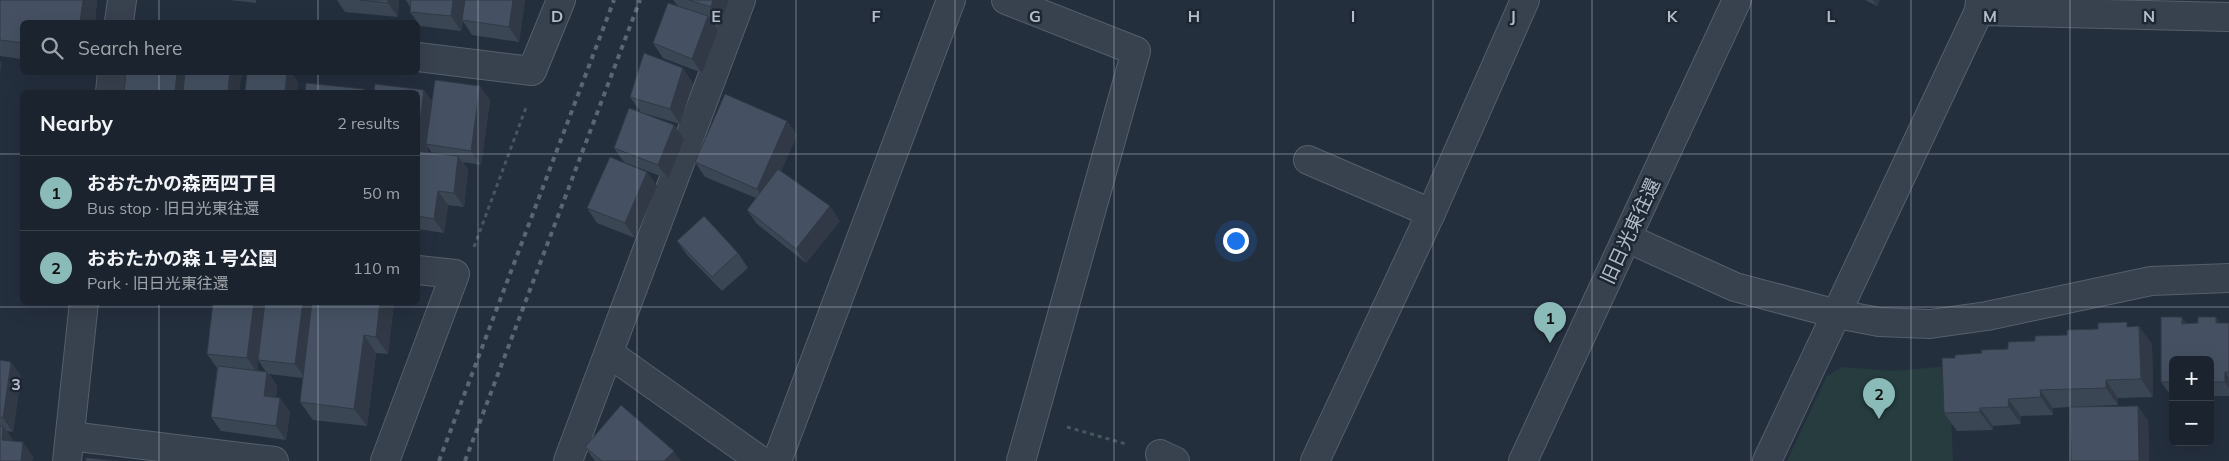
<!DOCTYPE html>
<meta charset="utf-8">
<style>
:root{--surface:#1b232e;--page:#242b36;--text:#f1f3f6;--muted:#a0a4aa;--line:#39404a;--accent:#8bbbb9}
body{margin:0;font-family:Mulish,"Noto Sans JP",sans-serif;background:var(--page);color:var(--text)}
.controls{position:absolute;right:15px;bottom:15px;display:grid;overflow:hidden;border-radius:8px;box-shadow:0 5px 20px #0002}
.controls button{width:45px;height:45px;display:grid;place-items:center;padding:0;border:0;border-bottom:1px solid var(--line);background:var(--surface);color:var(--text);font:25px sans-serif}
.you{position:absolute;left:1235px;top:240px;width:18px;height:18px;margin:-12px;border:4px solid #fff;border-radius:50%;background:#1a73e8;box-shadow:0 0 0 8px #1a73e833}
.badge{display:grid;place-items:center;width:32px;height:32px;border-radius:50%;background:var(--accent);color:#111;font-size:16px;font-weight:700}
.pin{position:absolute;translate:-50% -41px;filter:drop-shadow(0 1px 2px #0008)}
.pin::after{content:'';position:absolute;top:26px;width:18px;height:15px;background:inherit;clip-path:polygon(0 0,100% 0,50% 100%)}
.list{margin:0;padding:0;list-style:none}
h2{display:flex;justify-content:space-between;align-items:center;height:65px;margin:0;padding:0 20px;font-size:21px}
h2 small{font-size:16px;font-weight:400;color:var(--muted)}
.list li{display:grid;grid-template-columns:32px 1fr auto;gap:15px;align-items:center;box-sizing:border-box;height:75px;padding:0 20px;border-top:1px solid var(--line)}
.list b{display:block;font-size:19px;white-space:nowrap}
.list p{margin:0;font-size:16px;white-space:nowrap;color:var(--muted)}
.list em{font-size:16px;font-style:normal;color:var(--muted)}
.icon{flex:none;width:28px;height:28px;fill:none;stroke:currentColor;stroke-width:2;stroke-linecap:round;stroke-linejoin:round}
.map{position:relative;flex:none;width:2229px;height:461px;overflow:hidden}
.search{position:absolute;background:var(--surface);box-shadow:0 5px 20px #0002;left:20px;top:20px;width:400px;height:55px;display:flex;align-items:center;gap:12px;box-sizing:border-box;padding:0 18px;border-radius:8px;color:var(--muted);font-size:19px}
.panel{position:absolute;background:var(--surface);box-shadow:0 5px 20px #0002;left:20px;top:90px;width:400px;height:215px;border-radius:8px}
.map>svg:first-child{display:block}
.green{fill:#263c3f}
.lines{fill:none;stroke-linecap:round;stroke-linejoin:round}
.minor-casing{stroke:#565f6c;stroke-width:30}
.path{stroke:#44595c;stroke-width:3;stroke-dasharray:4 4;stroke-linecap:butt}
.minor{stroke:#38414e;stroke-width:28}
.rail{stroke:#5a6575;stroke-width:4;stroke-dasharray:5 5;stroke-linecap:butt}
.wall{fill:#3b4654;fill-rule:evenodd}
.shaded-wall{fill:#303945}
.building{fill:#455162;stroke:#303945}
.grid{fill:none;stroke:#b4bcc9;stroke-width:1;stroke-opacity:0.55}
.labels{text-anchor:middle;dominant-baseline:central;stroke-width:5;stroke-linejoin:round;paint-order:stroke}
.street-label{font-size:19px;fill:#b4bcc9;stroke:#1d2633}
.grid-label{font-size:16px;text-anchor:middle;font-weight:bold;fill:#b4bcc9;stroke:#1d2633;stroke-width:5;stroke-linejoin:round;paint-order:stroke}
</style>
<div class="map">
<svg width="2229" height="461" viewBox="0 0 2229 461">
<rect width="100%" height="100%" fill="#242f3e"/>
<path class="green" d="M1949,366L1953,461H1787L1827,376L1843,367L1893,371Z"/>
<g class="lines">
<g class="minor-casing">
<g id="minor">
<path d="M1006,0L1136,51L1021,461"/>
<path d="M1979,11L2229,17"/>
<path d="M119,22L122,0"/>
<path d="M418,57L532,71L561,0"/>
<path d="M110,92L112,72"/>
<path d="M1308,160L1431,213"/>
<path d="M1627,238L1735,287L1837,314L1879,322L1930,324L1987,316L2151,281L2229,278"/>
<path d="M610,354L761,461"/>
<path d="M70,436L274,461"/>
<path d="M1160,454L1175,461"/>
<path d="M67,461L84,302"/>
<path d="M385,461L455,274L418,270"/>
<path d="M568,461L741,0"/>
<path d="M777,461L951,0"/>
<path d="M1315,461L1431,213L1525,0"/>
<path d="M1523,461L1737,0"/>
<path d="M1767,461L1979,11L1980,0"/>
</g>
</g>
<g class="path">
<path d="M474,247L527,105"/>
<path d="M1067,427L1126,444"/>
</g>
<use href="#minor" class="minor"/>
<g class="rail">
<path d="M439,461L614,0"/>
<path d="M465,461L640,0"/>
</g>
</g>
<g class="wall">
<path d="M0,0H97L95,22H22V59L0,56Z"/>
<path d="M230,0H256V3Z"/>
<path d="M337,0H399L398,17L345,12Z"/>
<path d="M406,0H525L519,42L472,35L463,21L461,31L420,26L410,12V7Z"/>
<path d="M673,0H729L721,21L709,18L718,30L702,73L663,58L653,43L678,6Z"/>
<path d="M1865,0H1880L1877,6Z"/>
<path d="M693,83L680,124L640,112L674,125L684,139L668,179L624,162L614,148L640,111L630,97Z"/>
<path d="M418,92L432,102L490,100L481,165L463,162L468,170L464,207L448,205L444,233L418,229ZM428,147L432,153H428Z"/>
<path d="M787,121L797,135L781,171L840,221L806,263L757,224L747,210L756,198L705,177L695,162Z"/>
<path d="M647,172L657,186L635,238L597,223L587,208Z"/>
<path d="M677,241L738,253L748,268L722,291L687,255Z"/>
<path d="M213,302H262L265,306L312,305L394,302L388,354L376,353L367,426L313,420L300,402L303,378L269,374L277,386L276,397L280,398L290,412L286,440L221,431L211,417L217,368L207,354ZM258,360L266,372L257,370Z"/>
<path d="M2216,317L2220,323H2229V396H2210V360H2173V396H2171L2161,382L2187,323H2198Z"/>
<path d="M2130,327L2152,344L2153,397L2118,398V405L2090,406L2148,420L2149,461H2071L2070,407L2053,408V415L2021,416V424L1993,426V430L1957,431L1944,413L1955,358L2008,349L2035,341L2098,329Z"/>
<path d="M0,360L21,376L13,432L7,431L13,441L33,456L32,461H0Z"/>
<path d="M585,447L681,461H595Z"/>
</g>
<g class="shaded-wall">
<path d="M83,0H97L95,22H80Z"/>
<path d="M388,0H399L398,17L388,3Z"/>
<path d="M453,0H465L461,31L451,16Z"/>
<path d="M513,0H525L519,42L509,27Z"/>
<path d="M713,0H729L721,21L711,7Z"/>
<path d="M1873,0H1880L1877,6Z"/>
<path d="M708,16L718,30L702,73L692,59Z"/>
<path d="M0,61L2,63L0,73Z"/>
<path d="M683,68L693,83L680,124L670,109Z"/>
<path d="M177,72H187V92H175Z"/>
<path d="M230,72H240L242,75L239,92H228Z"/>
<path d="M287,72H291L298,82L297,92H285Z"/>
<path d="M480,86L490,100L481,165L471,151Z"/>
<path d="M424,90L434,104L426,144L428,147L427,159L418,146V138Z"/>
<path d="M787,121L797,135L767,203L757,189Z"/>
<path d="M674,125L684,139L668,179L658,165Z"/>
<path d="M458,156L468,170L464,207L454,193Z"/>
<path d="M647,172L657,186L635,238L625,223Z"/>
<path d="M438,191L448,205L444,233L434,219Z"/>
<path d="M830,206L840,221L806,263L796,249Z"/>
<path d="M254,302H262L265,306L257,372L247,358Z"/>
<path d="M303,302H310L314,308L305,378L295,364Z"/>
<path d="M380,302H394L388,354L376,337Z"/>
<path d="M2182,317L2192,331L2182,324Z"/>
<path d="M2216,317L2226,331L2216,323Z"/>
<path d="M2139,326L2152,344L2153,397L2141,379Z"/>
<path d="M364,335L376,353L367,426L354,409Z"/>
<path d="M11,362L21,376L13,432L3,418Z"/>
<path d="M267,372L277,386L274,410L264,396Z"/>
<path d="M2225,372L2229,378V388L2225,382Z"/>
<path d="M2106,380L2118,398V405L2106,388Z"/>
<path d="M2040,390L2053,408V415L2041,397Z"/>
<path d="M280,398L290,412L286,440L276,426Z"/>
<path d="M2008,399L2021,416V424L2009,407Z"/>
<path d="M2138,406L2148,420L2149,461H2139Z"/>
<path d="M1980,408L1993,426V430L1980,412Z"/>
<path d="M3,426L13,440L12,454L2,440Z"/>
<path d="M23,442L33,456L32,461H21Z"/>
<path d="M674,451L681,461H664Z"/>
</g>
<g class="building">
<path d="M0,0H83L80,22H22V43L0,40Z"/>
<path d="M360,0H388V3Z"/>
<path d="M411,0H453L451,16L410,12Z"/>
<path d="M465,0H513L509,27L462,20Z"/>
<path d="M689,0H713L711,7Z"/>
<path d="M668,3L708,16L692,59L653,43Z"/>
<path d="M644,53L683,68L670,109L630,97Z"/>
<path d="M126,72H177L175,92H124Z"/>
<path d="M185,72H230L228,92H183Z"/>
<path d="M247,72H287L285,92H245Z"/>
<path d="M435,80L480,86L471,151L426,144Z"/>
<path d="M306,83L364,89V92H305Z"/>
<path d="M375,84L424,90L418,138V92H374Z"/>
<path d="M725,94L787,121L757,189L695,162Z"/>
<path d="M629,108L674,125L658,165L614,148Z"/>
<path d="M418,151L458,156L454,193L438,191L434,219L418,216Z"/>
<path d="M610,157L647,172L625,223L587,208Z"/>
<path d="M778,169L830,206L796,249L747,210Z"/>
<path d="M704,216L738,253L712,277L677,241Z"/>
<path d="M213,302H254L247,358L207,354Z"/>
<path d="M265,302H303L295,364L258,360Z"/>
<path d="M312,302H380L376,337L364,335L354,409L300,402Z"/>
<path d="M2161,317H2182V324L2198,323V317H2216V323H2229V372H2225V382H2210V360H2173V382H2161Z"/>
<path d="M2127,322V327L2139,326L2141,379L2106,380V388L2040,390L2041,397L2008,399L2009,407L1980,408V412L1944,413L1942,358H1955V355L1982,353L1981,350L2008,349V342L2035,341V336L2067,335V330L2098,329V323Z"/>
<path d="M0,360L11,362L3,418L0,417Z"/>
<path d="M218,366L267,372L264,396L280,398L276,426L211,417Z"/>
<path d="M621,405L674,451L664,461H602L585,447Z"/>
<path d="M2138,406L2139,461H2071L2070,407Z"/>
<path d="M0,426H3L2,440L23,442L21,461H0Z"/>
<path d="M86,458L118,461H86Z"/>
</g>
<path class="grid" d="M159,0V22M318,0V22M478,0V461M637,0V461M796,0V461M955,0V461M1114,0V461M1274,0V461M1433,0V461M1592,0V461M1751,0V461M1911,0V461M2070,0V461M159,72V92M318,72V92M0,154H22M418,154H2229M159,302V461M318,302V461M0,307H2229"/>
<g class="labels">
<g class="street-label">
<text transform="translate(1630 231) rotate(-65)">旧日光東往還</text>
</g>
</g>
<g class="grid-label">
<text x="557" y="22">D</text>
<text x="716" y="22">E</text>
<text x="876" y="22">F</text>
<text x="1035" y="22">G</text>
<text x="1194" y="22">H</text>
<text x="1353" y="22">I</text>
<text x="1513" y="22">J</text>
<text x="1672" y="22">K</text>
<text x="1831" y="22">L</text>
<text x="1990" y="22">M</text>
<text x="2149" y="22">N</text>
<text x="16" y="390">3</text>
</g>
</svg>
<div class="controls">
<button>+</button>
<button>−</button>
</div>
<div class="you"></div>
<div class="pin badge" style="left:1550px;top:343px">1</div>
<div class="pin badge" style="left:1879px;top:419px">2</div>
<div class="search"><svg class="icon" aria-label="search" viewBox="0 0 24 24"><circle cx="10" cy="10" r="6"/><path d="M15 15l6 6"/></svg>Search here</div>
<section class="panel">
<h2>Nearby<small>2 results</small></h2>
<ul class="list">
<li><span class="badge">1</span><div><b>おおたかの森西四丁目</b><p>Bus stop · 旧日光東往還</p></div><em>50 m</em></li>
<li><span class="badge">2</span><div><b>おおたかの森１号公園</b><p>Park · 旧日光東往還</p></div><em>110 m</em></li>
</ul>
</section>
</div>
